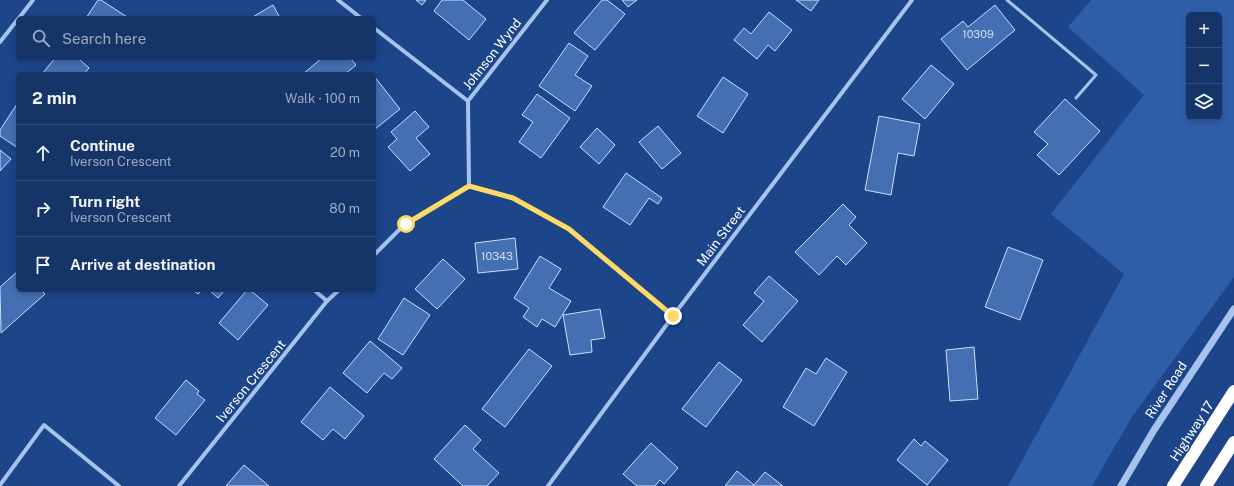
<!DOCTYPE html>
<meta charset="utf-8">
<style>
:root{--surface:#153468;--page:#223f71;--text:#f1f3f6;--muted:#9daac0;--line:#344f7c}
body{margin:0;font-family:"Public Sans",sans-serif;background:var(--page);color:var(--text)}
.controls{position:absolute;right:12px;top:12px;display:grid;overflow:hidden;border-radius:6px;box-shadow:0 2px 6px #0003}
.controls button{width:36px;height:36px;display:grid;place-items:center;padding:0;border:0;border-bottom:1px solid var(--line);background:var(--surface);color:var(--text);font:20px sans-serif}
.stop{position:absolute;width:12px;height:12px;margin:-9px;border:3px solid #fdda65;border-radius:50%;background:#fff}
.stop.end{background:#fdda65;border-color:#fff;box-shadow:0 1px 4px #0008}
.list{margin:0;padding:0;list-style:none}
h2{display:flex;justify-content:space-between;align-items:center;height:52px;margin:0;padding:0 16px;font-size:17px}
h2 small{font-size:13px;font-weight:400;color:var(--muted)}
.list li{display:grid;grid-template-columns:26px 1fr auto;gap:12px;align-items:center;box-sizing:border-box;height:56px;padding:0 16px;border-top:1px solid var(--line)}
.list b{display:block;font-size:15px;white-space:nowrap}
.list p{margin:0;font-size:13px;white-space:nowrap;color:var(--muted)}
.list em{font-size:13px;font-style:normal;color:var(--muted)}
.icon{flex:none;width:22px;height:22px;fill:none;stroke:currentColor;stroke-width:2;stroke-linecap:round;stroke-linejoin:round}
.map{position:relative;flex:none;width:1234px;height:486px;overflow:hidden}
.search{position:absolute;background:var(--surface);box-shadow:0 2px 6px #0003;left:16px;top:16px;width:360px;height:44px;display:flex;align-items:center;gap:10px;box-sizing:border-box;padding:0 14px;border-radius:6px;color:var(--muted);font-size:15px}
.panel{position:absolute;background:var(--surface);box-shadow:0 2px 6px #0003;left:16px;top:72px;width:360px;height:220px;border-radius:6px}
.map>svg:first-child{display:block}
.green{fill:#2f5ea8;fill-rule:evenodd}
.building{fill:#446fb2;stroke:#ccdef9}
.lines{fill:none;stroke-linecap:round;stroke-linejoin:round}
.service{stroke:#a7c2ec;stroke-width:3}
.minor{stroke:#a7c2ec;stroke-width:4}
.tertiary{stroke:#a7c2ec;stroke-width:7}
.motorway{stroke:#fff;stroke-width:12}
.route{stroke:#fdda65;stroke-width:5}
.labels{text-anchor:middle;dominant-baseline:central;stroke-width:3;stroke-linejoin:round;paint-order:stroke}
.number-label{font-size:11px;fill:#d0dbec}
.street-label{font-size:13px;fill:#fff;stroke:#1c458a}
</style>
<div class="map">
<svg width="1234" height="486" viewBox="0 0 1234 486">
<rect width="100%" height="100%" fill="#1c458a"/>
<path class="green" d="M1091,0H1234V277L1132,417L1092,486H1008L1124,274L1051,214L1144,95L1068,27ZM1189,15H1219V117H1189Z"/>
<g class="building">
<path d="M98,0H101L127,17L126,18H86Z"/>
<path d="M416,0H426L422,5Z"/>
<path d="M442,0H463L486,19L469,40L434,11Z"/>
<path d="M602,0H607L625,14L595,50L574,33Z"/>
<path d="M622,0H637L628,7Z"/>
<path d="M796,0H819L811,11Z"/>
<path d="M273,5L280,18H251Z"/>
<path d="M995,5L1015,30L967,70L941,39L963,21L968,27Z"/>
<path d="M769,12L792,30L775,51L768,45L757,59L734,40L744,28L751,34Z"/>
<path d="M569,43L588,56L575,75L592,86L575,111L539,86Z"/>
<path d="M55,58H78L89,68L84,74H42Z"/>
<path d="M322,58H350L356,65L345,74H303Z"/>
<path d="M931,65L954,84L925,119L902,99Z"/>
<path d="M374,76L400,109L374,130Z"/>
<path d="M723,77L748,94L723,133L697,116Z"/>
<path d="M537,94L570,118L541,158L519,142L533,122L522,115Z"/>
<path d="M1065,99L1100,131L1059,175L1037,155L1048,144L1034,132Z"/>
<path d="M17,104L18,105V148L0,136V130Z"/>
<path d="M415,111L429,127L416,138L430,154L410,171L388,147L397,139L391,132Z"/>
<path d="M879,116L920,124L914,156L898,153L891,195L865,190Z"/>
<path d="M658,126L681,153L662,169L639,142Z"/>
<path d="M597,128L615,145L599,164L580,147Z"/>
<path d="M0,150L11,159L0,171Z"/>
<path d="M626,173L662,198L658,204L649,198L630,225L603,207Z"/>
<path d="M843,204L856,217L849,225L867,243L846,265L837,256L819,275L795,252Z"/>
<path d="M515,238L518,269L478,273L475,243Z"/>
<path d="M1008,247L1043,260L1020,320L985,307Z"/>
<path d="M540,256L561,269L549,288L571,301L555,327L542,319L537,327L523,317L529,308L514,298Z"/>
<path d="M443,259L465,279L437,309L415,289Z"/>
<path d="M18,271V290H41L45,294L1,333L0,287Z"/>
<path d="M769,276L798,301L762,342L743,325L764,301L754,293Z"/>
<path d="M193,290H202L198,294Z"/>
<path d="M209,290H225L218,298Z"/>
<path d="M247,290H250L268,305L238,340L219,323Z"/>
<path d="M404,298L430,315L403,355L378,339Z"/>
<path d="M600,309L605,338L591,340L592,352L570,355L563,315Z"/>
<path d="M370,341L402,368L392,379L384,373L367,393L343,373Z"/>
<path d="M974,347L978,399L950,401L946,350Z"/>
<path d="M529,349L552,366L505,427L482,409Z"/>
<path d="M826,358L847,372L814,426L783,407L806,368L816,374Z"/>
<path d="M719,362L742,380L706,427L682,409Z"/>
<path d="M186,380L199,391L197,394L205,400L176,435L155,418Z"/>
<path d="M330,387L364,416L345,439L333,429L323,440L301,422Z"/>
<path d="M465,425L481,440L473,449L499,473L487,486H463L434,459Z"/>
<path d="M914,439L921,446L925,441L948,460L927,485L897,460Z"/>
<path d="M651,443L678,468L664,484L660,480L655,486H637L623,474Z"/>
<path d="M244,465L269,486H226Z"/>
<path d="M737,471L754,485L765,472L783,486H725Z"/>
</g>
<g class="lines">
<path class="service" d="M1007,0L1096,75L1076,98"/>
<g class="minor">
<path d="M338,0L361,18"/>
<path d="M19,18L33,0"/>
<path d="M374,28L468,101"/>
<path d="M0,42L18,19"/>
<path d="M469,186L468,101L547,0"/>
<path d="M374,255L405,224L469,186L513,198L569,229L673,316"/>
<path d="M314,290L327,301"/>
<path d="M0,485L44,425L119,486"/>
<path d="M179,486L327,301L339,290"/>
<path d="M548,486L673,316L912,0"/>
</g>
<path class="tertiary" d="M1121,486L1154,430L1234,309"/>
<g class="motorway">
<path d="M1173,486L1234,391"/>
<path d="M1206,486L1234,442"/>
</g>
</g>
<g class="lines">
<path class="route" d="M406,224L469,186L513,198L569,229L673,316"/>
</g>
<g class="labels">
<g class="number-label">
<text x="978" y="34">10309</text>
<text x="497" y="256">10343</text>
</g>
<g class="street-label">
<text transform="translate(492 54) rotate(-52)">Johnson Wynd</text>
<text transform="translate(721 236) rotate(-53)">Main Street</text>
<text transform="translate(251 381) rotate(-51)">Iverson Crescent</text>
<text transform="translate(1166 390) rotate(-57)">River Road</text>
<text transform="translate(1192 431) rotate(-57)">Highway 17</text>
</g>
</g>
</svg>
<div class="controls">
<button>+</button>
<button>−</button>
<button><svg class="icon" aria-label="layers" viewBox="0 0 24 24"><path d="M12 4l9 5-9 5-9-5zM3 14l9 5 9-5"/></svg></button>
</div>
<div class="stop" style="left:406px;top:224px"></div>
<div class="stop end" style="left:673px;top:316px"></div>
<div class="search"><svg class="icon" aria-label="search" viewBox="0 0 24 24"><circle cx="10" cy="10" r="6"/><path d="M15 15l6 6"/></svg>Search here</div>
<section class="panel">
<h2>2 min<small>Walk · 100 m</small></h2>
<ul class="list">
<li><svg class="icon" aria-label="ahead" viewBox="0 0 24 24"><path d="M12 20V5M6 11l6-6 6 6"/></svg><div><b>Continue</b><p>Iverson Crescent</p></div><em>20 m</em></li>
<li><svg class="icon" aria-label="right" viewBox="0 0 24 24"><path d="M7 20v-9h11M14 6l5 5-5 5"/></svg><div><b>Turn right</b><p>Iverson Crescent</p></div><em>80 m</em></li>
<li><svg class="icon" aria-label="arrive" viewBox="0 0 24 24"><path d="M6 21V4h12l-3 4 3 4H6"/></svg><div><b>Arrive at destination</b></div></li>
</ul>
</section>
</div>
